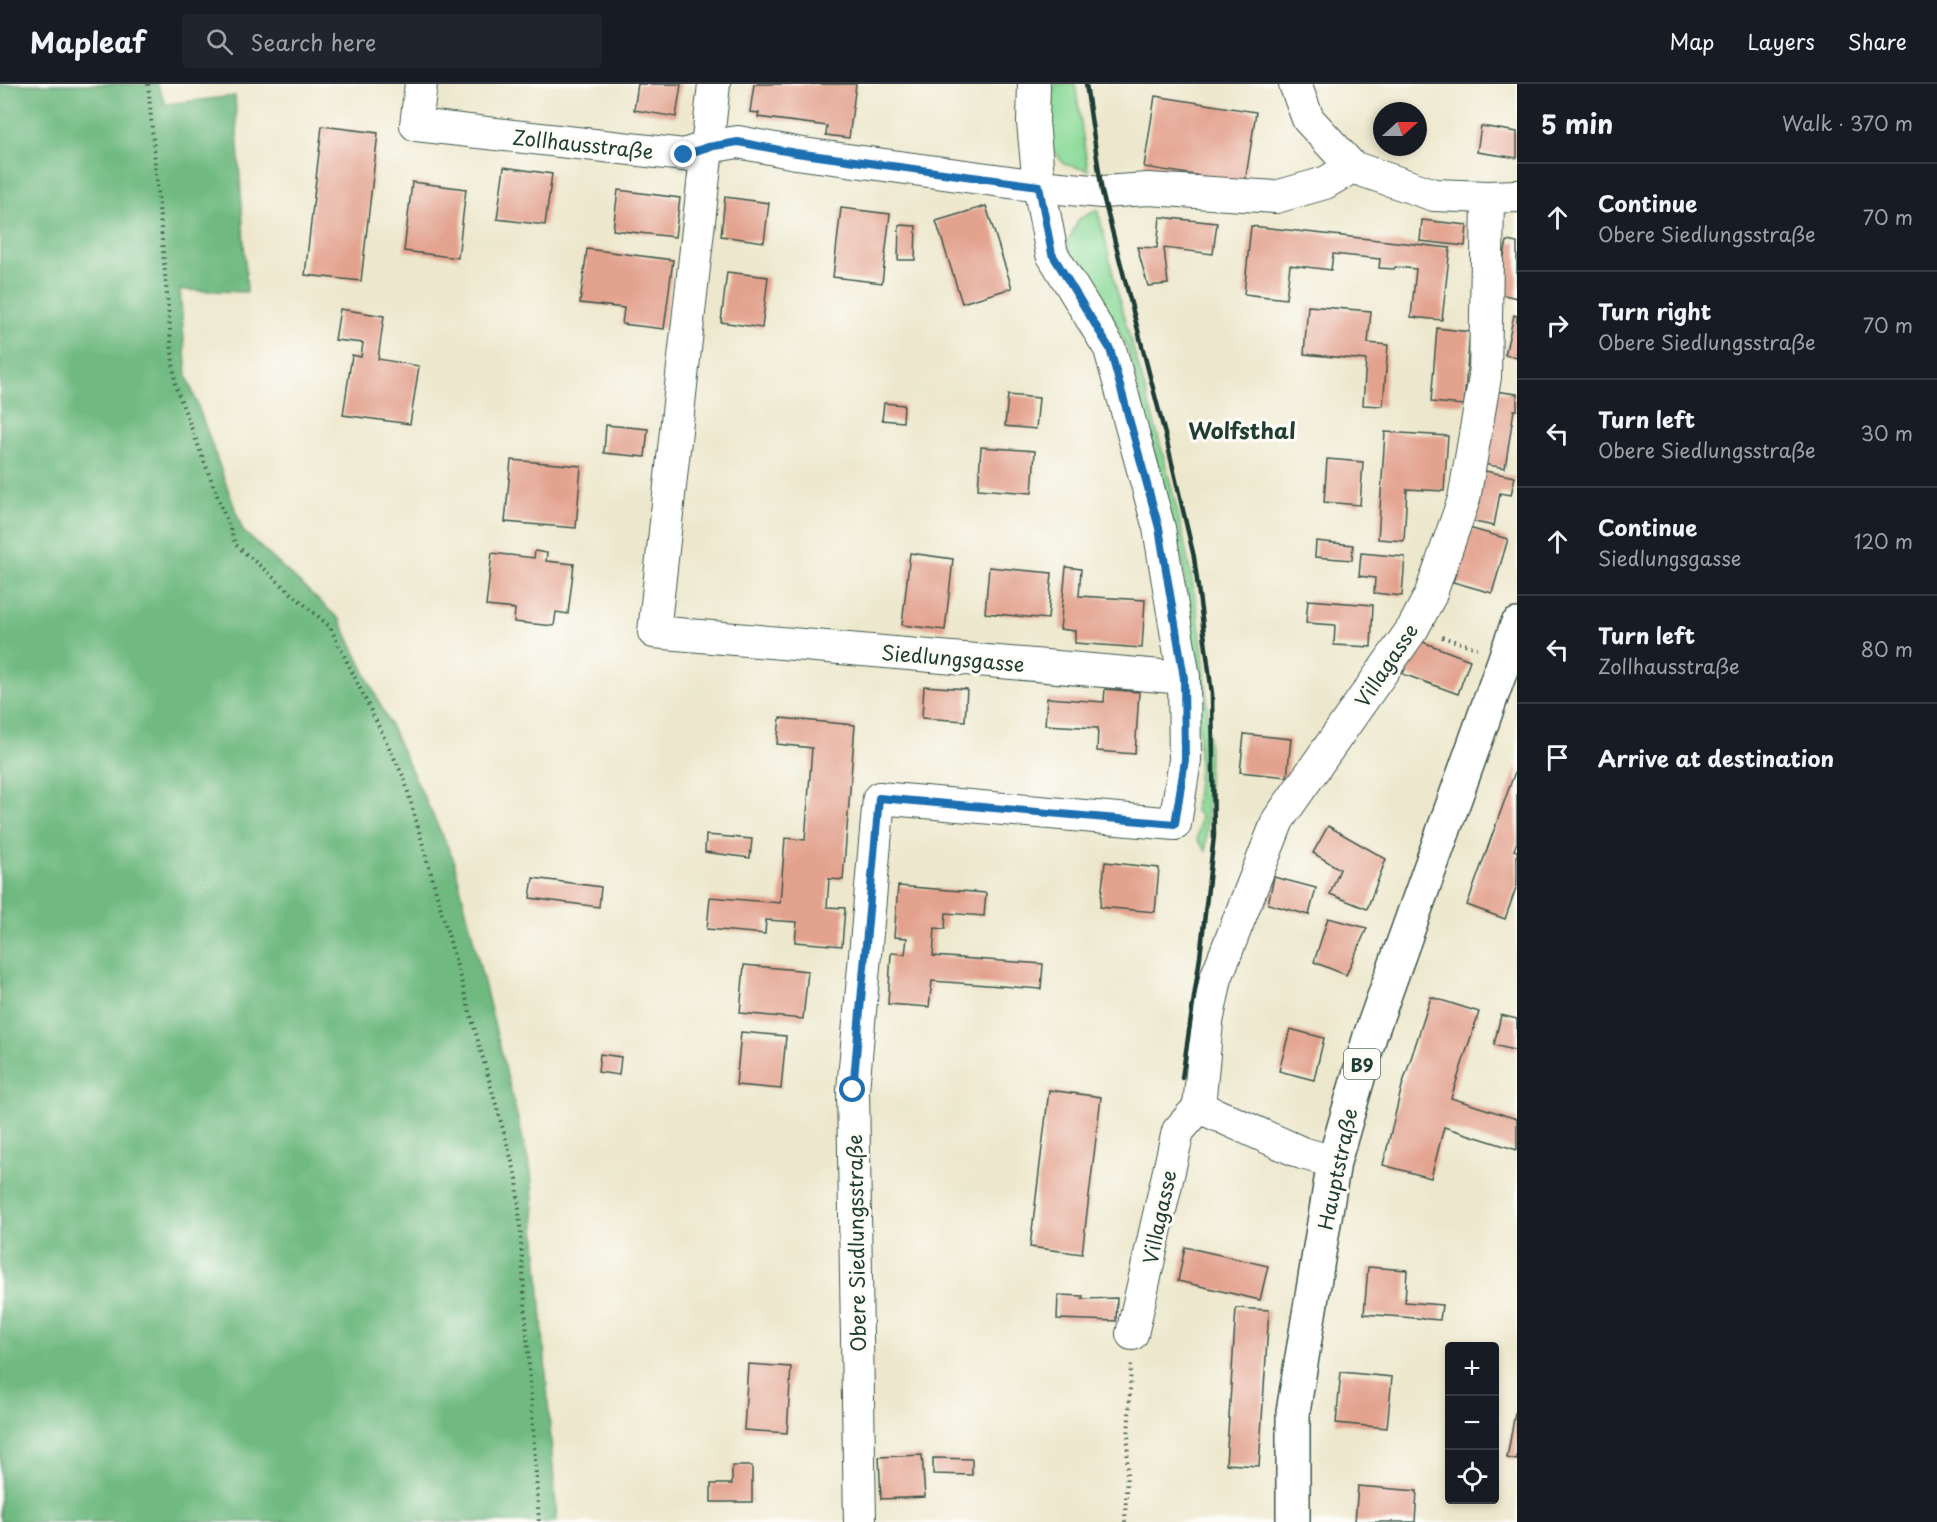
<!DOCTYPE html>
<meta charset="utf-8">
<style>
:root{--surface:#171b24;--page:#20242c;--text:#f1f3f6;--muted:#9ea1a6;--line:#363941}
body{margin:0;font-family:"Playpen Sans",sans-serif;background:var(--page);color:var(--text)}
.controls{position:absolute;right:18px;bottom:18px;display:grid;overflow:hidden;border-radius:6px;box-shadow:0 3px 9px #0003}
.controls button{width:54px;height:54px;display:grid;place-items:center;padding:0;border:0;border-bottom:2px solid var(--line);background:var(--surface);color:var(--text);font:30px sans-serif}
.compass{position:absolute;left:1373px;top:18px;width:54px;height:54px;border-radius:50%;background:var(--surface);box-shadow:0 3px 9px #0003;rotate:69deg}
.stop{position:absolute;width:18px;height:18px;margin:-14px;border:4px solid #1f6fb2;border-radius:50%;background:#fff}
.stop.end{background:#1f6fb2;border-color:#fff;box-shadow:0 2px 6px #0008}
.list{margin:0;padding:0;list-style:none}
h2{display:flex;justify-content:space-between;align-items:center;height:78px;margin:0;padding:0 24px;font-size:26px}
h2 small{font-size:20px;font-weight:400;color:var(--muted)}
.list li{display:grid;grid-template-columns:39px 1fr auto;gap:18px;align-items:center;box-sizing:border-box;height:108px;padding:0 24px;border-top:2px solid var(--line)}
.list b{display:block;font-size:22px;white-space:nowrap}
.list p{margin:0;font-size:20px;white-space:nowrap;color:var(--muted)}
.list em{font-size:20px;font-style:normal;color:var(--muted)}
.icon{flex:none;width:33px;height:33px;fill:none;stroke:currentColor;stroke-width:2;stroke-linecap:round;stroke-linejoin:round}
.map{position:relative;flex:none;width:1517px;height:1438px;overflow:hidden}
header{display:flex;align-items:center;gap:36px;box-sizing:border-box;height:84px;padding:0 30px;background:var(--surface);border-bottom:2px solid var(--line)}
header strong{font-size:28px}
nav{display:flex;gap:33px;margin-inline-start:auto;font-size:21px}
.search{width:420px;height:54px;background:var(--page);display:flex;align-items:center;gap:15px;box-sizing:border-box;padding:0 21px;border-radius:6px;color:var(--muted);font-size:22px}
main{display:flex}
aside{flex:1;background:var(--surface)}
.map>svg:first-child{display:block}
.green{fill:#8bda99;stroke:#558c66;stroke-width:1.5}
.forest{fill:#70ba81;stroke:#487c5a;stroke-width:1.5}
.building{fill:#e3a28e}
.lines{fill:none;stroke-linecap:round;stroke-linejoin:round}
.street-casing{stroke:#3e574b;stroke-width:34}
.primary-casing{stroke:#3e574b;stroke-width:36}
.path{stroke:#3e574b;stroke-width:4;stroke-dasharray:1.5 4.5;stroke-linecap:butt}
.street{stroke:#fff;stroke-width:32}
.primary{stroke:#fff;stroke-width:33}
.rail{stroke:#1f3d34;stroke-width:4.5}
.route{stroke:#1f6fb2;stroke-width:8}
.labels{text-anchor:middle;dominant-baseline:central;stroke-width:6;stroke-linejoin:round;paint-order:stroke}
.shield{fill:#fdfcf7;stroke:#62766e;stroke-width:1.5}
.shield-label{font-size:18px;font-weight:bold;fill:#1f3d34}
.street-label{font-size:20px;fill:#1f3d34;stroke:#fdfcf7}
.quarter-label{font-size:22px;font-weight:bold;fill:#1f3d34;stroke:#fdfcf7}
</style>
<header>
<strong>Mapleaf</strong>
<div class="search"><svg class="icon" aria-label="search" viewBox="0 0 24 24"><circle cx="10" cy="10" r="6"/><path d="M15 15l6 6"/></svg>Search here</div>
<nav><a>Map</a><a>Layers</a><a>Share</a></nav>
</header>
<main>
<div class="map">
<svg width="1517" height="1438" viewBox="0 0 1517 1438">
<rect width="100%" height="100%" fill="#fdfcf7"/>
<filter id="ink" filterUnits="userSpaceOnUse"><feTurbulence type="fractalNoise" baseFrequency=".0167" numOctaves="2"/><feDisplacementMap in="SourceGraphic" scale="12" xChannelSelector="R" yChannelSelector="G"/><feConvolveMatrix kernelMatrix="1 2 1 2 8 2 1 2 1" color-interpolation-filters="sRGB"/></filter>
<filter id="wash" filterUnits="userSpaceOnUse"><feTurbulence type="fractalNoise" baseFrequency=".008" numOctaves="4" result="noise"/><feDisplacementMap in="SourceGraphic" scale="24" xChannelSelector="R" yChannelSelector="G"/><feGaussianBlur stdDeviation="1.35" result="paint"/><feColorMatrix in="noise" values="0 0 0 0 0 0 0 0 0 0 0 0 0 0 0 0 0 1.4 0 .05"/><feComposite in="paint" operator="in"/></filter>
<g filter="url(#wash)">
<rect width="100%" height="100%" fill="#ede8cd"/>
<g class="green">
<path d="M1054,0H1075L1088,86L1064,80L1051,63V38Z"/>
<path d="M1097,126C1107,156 1111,188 1120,219C1155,341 1193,462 1205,590C1211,648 1208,708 1206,767L1197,755L1201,732L1195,727L1199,685V624L1189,524L1183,480L1128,266L1114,237L1076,184L1067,159L1079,135Z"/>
</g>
<path class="forest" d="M0,0H157L166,20L235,12L247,208L180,206L187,292L243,447L340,536L453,774L531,1088L557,1438H0Z"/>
<g id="blocks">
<g class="building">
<path d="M638,0H681L676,33L634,26Z"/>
<path d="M754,0H856L849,54L826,51L827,42L758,33L759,29L750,28Z"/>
<path d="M1155,12L1256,28L1245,99L1144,83Z"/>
<path d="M322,42L378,49L361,197L305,191Z"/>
<path d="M1481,42L1517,48V74L1477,68Z"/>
<path d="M504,83L552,90L545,141L497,135Z"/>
<path d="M412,98L466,105L458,174L404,167Z"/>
<path d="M618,106L680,114L675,153L613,146Z"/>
<path d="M725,113L769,119L764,158L721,152Z"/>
<path d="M986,122L1012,204L962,219L936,137Z"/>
<path d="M841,124L890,130L882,199L833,193Z"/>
<path d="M1160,133L1217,139L1213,170L1164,164L1168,200L1148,202L1137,163L1157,164Z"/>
<path d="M1422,136L1467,141L1465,162L1420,157Z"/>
<path d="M899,141L916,142L915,176H898Z"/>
<path d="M1251,142L1450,164L1442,236L1411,233L1416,185L1395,183L1394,185L1379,184L1380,175L1333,170L1331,186L1290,181L1286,215L1244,210Z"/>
<path d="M1507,157L1517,159V214L1496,209Z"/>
<path d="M587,165L673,176L664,245L622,240L624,224L580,219Z"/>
<path d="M727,188L768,193L762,244L721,238Z"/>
<path d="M1308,222L1371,227L1368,259L1388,261L1383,322L1363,321L1366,276L1304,270Z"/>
<path d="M340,225L384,232L378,275L419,282L410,340L343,331L352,271L361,273L363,259L335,256Z"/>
<path d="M1514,231L1517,232V274L1505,271Z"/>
<path d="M1437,244L1470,248L1464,321L1431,318Z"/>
<path d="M1494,307L1517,310V326H1514L1505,384L1482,380Z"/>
<path d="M1008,311L1039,314L1036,345L1005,342Z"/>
<path d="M884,319L904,321L903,338L882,336Z"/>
<path d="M606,341L648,345L645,373L604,369Z"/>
<path d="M1385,348L1448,352L1444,407L1407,405L1404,457L1378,455Z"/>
<path d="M981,363L1035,367L1032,409L978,405Z"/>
<path d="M1327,375L1363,378L1360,421L1324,418Z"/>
<path d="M511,376L581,382L576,444L505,438Z"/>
<path d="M1480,386L1515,393L1511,411L1500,409L1494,442L1470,437Z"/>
<path d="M1469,444L1508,455L1492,509L1453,498Z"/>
<path d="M1316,457L1353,461L1352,476L1315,473Z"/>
<path d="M535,467L547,469L546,477L574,480L568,530L556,528L554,542L514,538L515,525L486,522L492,469L534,474Z"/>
<path d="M910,469L953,475L945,546L902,541Z"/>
<path d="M1361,469L1405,473L1402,512L1374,509L1375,494L1359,492Z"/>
<path d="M989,483L1052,489L1048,535L985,529Z"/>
<path d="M1066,483L1081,485L1079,512L1145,516L1142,564L1075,559V547L1060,545Z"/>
<path d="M1308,516L1373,521L1371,563L1334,561L1335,541L1306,539Z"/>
<path d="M1415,555L1470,576L1458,610L1403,590Z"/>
<path d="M924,602L967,605L965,637L922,634Z"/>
<path d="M1105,605L1139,608L1135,670L1097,667L1098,644L1045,641L1047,614L1104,618Z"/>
<path d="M780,634L855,641L843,796L829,795L827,823L845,824L842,862L795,858L797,838L766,836L765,850L707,845L710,813L780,819L785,754L805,756L812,664L777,660Z"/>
<path d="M1244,650L1291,655L1287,693L1240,688Z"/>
<path d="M1517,682V758L1514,766L1517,767V801L1505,835L1467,821Z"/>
<path d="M1328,742L1386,775L1367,825L1330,810L1340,785L1313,769Z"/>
<path d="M706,751L752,755L750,774L705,768Z"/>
<path d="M1105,778L1159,784L1155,828L1100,823Z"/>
<path d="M1274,793L1316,804L1309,831L1268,820Z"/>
<path d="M533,794L601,803L599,823L530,814Z"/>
<path d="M898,802L986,809L984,832L946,829L945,845L935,844L933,872L1043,880L1041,905L932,897L929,923L888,920L891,869L905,870L907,854L894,853Z"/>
<path d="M1328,834L1367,844L1346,891L1314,878Z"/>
<path d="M744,881L808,887L803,935L740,929Z"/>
<path d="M1431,913L1479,928L1451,1014L1517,1035V1066L1444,1043L1431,1094L1383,1081L1402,1002Z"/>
<path d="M1501,931L1517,935V967L1494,961Z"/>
<path d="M1290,945L1324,954L1314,996L1279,987Z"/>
<path d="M741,948L786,952L781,1005L736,1001Z"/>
<path d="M600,970L621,973L619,991L598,988Z"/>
<path d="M1049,1006L1101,1013L1082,1170L1030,1163Z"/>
<path d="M1185,1163L1268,1182L1260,1216L1178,1197Z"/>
<path d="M1368,1183L1407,1186L1405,1218L1442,1221L1440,1236L1364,1230Z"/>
<path d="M1058,1211L1083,1212L1082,1215L1117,1214L1116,1237L1057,1235Z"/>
<path d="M1236,1224L1269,1226L1259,1382L1226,1380Z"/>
<path d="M748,1280L791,1283L787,1349L744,1346Z"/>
<path d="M1341,1288L1392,1293L1387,1344L1336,1339Z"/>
<path d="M1515,1329L1517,1330V1376L1507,1374Z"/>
<path d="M922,1371L925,1413L881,1415L879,1373Z"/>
<path d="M933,1374L972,1375V1391L933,1390Z"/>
<path d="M732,1382H752V1418H711V1400H732Z"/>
<path d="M1358,1402L1417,1407L1415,1438H1355Z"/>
</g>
</g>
</g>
<g filter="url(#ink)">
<use href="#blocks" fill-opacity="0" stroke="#3e574b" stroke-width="1.5"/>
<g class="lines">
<g class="street-casing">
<g id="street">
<path d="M421,0L416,41L684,71L708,63L738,58L796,69L1039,102L1102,108L1148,105L1276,113L1325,99L1352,83"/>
<path d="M714,0L654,548L1184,594"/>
<path d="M1295,0L1308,35L1352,83L1434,111L1488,113L1517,112"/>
<path d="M1334,1078L1302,1069L1199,1023L1207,938L1216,894L1278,736L1413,544L1430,512L1464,415L1485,293L1488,113"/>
<path d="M1132,1250L1178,1047L1199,1023"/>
<path d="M860,1438L853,1006L879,714L1175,740L1185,676L1184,594L1159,444L1110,265L1052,170L1039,102L1033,38L1034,0"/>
</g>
</g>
<g class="primary-casing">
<path id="primary" d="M1293,1438V1328L1334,1078L1370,952L1517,541"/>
</g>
<g class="path">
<path d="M148,0L175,301L236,461L330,543L404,694L517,1095L539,1438"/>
<path d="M1442,553L1477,564"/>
<path d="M1125,1438L1131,1280"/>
</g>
<use href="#street" class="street"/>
<use href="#primary" class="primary"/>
<path class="rail" d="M1086,0L1102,108L1166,354L1194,473L1212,610L1214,752L1200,873L1182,994"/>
</g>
</g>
<g class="lines" filter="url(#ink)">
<path class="route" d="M684,71L708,63L738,58L796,69L1039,102L1052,170L1110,265L1159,444L1184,594L1185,676L1175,740L879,714L853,1006"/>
</g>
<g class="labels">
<rect class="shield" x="1344" y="965" width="36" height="30" rx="4.5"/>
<g class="shield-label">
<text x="1362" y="980">B9</text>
</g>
<g class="street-label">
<text transform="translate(583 60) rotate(6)">Zollhausstraße</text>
<text transform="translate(953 574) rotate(5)">Siedlungsgasse</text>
<text transform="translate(1386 581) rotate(-56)">Villagasse</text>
<text transform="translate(1337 1085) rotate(-78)">Hauptstraße</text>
<text transform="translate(1159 1133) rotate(-78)">Villagasse</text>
<text transform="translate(856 1159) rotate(-91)">Obere Siedlungsstraße</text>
</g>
<g class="quarter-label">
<text x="1242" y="345">Wolfsthal</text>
</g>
</g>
</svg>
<div class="controls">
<button>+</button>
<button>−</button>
<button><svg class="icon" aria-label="locate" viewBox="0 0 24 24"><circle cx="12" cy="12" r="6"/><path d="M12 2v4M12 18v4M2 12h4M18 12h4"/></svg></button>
</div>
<svg class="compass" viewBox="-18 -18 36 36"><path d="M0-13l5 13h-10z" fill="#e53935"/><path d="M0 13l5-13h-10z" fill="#9ea1a6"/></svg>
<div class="stop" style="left:853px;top:1006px"></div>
<div class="stop end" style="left:684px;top:71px"></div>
</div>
<aside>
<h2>5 min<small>Walk · 370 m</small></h2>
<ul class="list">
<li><svg class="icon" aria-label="ahead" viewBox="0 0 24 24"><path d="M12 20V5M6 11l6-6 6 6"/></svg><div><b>Continue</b><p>Obere Siedlungsstraße</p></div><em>70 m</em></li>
<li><svg class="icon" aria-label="right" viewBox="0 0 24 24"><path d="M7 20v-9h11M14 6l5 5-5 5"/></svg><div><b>Turn right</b><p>Obere Siedlungsstraße</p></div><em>70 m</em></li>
<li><svg class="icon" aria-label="left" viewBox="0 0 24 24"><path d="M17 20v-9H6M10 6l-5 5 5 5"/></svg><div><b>Turn left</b><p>Obere Siedlungsstraße</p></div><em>30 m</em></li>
<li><svg class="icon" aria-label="ahead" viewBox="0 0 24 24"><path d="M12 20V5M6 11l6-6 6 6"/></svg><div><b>Continue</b><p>Siedlungsgasse</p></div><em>120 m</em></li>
<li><svg class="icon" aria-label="left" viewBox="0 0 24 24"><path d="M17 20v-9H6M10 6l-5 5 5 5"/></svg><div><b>Turn left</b><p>Zollhausstraße</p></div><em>80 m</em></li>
<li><svg class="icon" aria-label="arrive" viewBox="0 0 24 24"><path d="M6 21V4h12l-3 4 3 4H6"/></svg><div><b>Arrive at destination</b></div></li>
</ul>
</aside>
</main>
